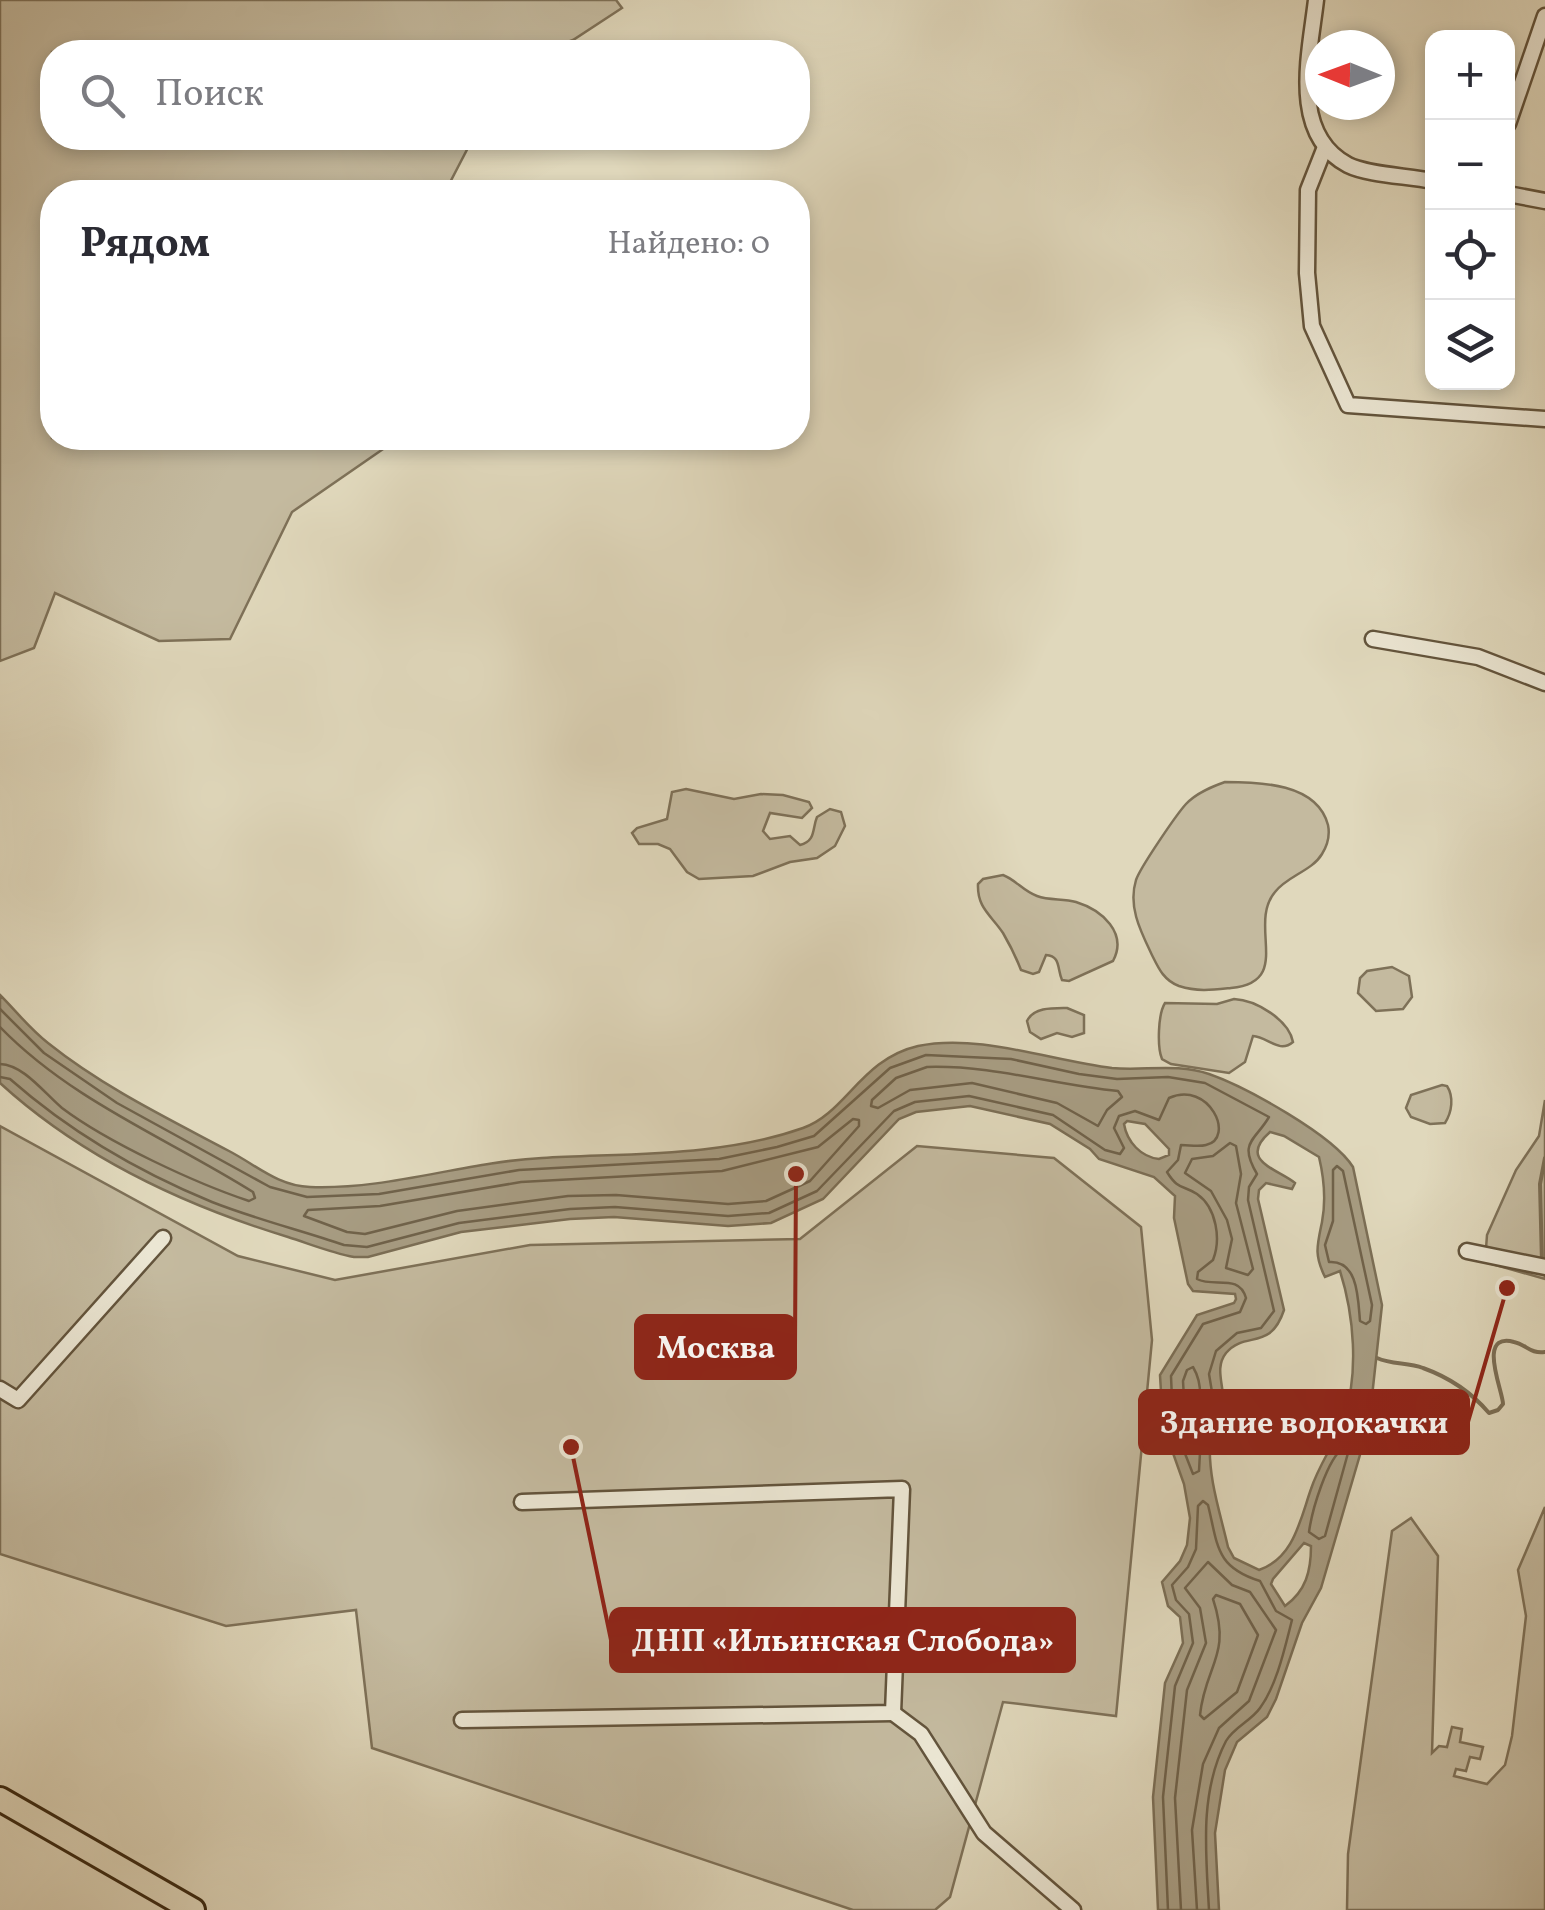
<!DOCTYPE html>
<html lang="ru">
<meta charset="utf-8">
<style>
:root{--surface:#fff;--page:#f2f2f3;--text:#2b2b33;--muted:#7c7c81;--line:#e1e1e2}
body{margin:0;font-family:Vollkorn,serif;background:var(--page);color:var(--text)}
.controls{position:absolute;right:30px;top:30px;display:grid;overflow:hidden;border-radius:20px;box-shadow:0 5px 15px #0003}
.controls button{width:90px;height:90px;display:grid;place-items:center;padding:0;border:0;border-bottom:2px solid var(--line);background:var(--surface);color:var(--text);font:50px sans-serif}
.compass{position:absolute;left:1305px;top:30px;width:90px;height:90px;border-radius:50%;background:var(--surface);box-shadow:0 5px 15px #0003;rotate:271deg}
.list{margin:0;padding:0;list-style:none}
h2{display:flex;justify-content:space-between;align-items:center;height:130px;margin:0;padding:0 40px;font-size:42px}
h2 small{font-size:32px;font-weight:400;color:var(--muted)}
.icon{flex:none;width:55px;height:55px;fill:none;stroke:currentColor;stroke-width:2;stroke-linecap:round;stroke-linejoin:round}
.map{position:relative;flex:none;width:1545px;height:1910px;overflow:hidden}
.search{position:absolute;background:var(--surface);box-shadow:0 5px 15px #0003;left:40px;top:40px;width:770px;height:110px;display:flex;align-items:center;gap:25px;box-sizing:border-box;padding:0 35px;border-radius:40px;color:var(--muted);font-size:38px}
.panel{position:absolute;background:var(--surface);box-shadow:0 5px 15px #0003;left:40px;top:180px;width:770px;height:270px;border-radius:40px}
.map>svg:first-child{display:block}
.green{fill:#c4ba9f;stroke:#7e7158;stroke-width:2.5}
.water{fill:#a79c82;stroke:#7b6e55;stroke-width:2.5;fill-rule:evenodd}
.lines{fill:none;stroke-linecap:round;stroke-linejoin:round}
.shore{stroke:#70624a;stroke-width:2.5}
.stream{stroke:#7b6e55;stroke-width:4}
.street-casing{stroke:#63543c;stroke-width:19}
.primary-casing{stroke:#392811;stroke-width:28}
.street{stroke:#ebe6d3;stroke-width:14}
.primary{stroke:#e0d8bc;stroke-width:22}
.leader{fill:none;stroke:#8f2418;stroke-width:4}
.callout-dot{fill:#8f2418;stroke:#ebe6d3;stroke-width:4}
.callout{fill:#8f2418;stroke:#8f2418;stroke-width:4}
.callout-label{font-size:32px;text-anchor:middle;font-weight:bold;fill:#fff}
</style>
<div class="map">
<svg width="1545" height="1910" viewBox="0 0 1545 1910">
<rect width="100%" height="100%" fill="#e0d8bc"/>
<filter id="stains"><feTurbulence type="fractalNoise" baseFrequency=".002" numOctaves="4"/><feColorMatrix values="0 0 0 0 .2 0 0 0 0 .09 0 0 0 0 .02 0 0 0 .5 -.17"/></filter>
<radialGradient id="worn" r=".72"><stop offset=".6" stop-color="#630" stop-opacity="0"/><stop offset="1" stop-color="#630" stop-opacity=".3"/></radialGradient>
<g class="green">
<path d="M0,0H616L622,8L573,40L540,52H52V138H473L445,192H52V438H399L292,512L230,639L159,641L55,593L34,648L0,661Z"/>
<path d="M1225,782C1260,782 1317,783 1328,825C1330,835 1327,846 1322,854C1312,871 1287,876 1275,892C1247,925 1294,982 1231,988C1212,990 1198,992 1179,986C1163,980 1158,967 1151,953C1140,930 1128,906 1136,880C1140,868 1176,815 1186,804C1196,793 1211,787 1225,782Z"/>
<path d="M686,789L734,799L761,794L783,795L809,802L812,808L802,818L770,813L763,831L770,839L790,836L800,845C816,841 812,829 817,817L830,809L841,812L845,826L835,846L817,858L790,862L753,876L699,879L687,872L670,849L658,844H639L632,833L637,828L667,819L672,792Z"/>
<path d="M1003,875C1016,880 1023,891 1037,896C1050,901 1063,898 1076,902C1102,910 1128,933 1113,961L1069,981L1062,980C1057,969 1061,956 1046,955L1039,972L1033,974L1021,970C1016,957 1010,945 1003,933C991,915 977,908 978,884L983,879Z"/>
<path d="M1392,967L1409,976L1412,997L1403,1009L1376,1011L1358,993L1360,978L1367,971Z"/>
<path d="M1234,999C1256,1000 1289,1020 1293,1042C1279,1054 1268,1037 1253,1036L1245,1062L1229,1073L1171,1064L1162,1059C1157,1047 1158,1014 1165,1003L1217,1004Z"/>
<path d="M1067,1008L1084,1015V1033L1072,1037L1057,1033L1041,1039L1030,1032L1027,1021C1034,1007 1053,1008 1067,1008Z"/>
<path d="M1442,1085L1447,1086C1454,1097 1452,1112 1445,1123L1430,1124L1411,1117L1406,1108L1411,1095Z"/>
<path d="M1545,1100V1279L1485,1262L1487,1235L1516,1170L1539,1136Z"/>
<path d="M0,1126L238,1256L335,1280L530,1245L800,1239L917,1146L1054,1158L1141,1227L1152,1340L1116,1716L1003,1702L950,1897L935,1910H853L372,1748L356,1610L226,1626L0,1554Z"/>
<path d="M1545,1507V1910H1347L1348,1854L1392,1531L1411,1518L1438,1556L1432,1753L1439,1746L1447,1747L1452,1727L1462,1729L1460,1742L1483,1747L1480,1759L1470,1757L1466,1771L1456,1769L1454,1776L1487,1784L1505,1765L1512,1736L1526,1616L1518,1570Z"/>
</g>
<path class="water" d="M0,995C16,1011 30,1029 48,1043C103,1087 167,1118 229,1151C256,1165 278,1186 310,1187C389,1190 464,1162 542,1158C628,1153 721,1157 803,1128C846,1113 861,1059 918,1046C978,1033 1052,1061 1112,1068C1144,1071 1177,1063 1209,1074C1246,1087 1333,1135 1353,1167L1382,1305L1369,1424L1321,1588L1302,1623L1276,1699L1267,1717L1237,1742L1225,1770L1215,1833L1219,1910H1158L1153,1797L1165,1683L1183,1643L1180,1617L1168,1606L1162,1582L1180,1561L1187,1545L1190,1518L1184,1484L1163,1425L1160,1375L1197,1315L1234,1303L1236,1299L1235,1294L1193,1291L1188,1284L1174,1218L1175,1196L1154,1177L1099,1159L1090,1149L1050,1124L970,1106L916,1112L899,1119L823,1199L771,1223L728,1226L614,1217L570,1219L461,1232L368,1257H354C332,1253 310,1244 288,1237C183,1205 82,1158 0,1083ZM1127,1121L1145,1124L1169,1149V1155L1159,1159C1141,1157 1127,1142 1124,1124ZM1270,1132L1284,1136L1319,1157C1324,1178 1326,1201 1322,1222C1317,1246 1314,1255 1325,1277L1340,1271C1354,1315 1359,1373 1344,1418C1336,1442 1319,1464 1311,1489C1300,1520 1294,1558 1259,1570L1234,1558L1228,1547C1220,1512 1208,1478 1210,1442C1211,1426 1223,1415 1223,1398C1223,1383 1215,1367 1226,1353C1246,1330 1270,1352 1284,1310L1258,1199L1259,1190L1266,1183L1292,1189L1295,1183C1278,1169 1237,1161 1270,1132ZM1304,1543L1311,1546C1311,1571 1306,1591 1285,1606L1271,1584L1273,1579Z"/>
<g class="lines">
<g class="shore">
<path d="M0,1009L44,1053L117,1103L270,1187L307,1197L379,1194L519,1170L719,1159L777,1147L814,1136L890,1068L926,1055L1011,1059L1079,1074L1117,1079L1168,1077L1205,1083L1269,1117C1255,1141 1238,1142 1257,1174L1249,1187L1248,1200L1274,1311L1261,1328L1237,1333L1216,1351L1209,1374L1213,1398L1211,1414L1201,1434L1199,1471L1193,1474L1173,1423L1171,1376L1203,1324L1240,1312L1246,1298C1239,1273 1214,1288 1197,1279L1198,1272L1213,1260C1221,1240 1217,1208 1197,1194C1183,1185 1178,1190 1167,1172L1178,1160L1181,1145C1189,1145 1199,1147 1206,1145C1236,1138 1209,1080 1169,1098L1159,1120L1135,1111L1119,1116L1114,1128L1124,1148L1120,1154L1105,1150L1053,1115L969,1096L915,1102L894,1111L817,1191L769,1213L728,1216L615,1207L570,1209L459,1223L367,1247L344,1245C300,1230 255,1219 212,1202C139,1172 69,1131 10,1079L0,1077"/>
<path d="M0,1027C72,1101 167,1138 253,1192L255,1198L249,1201C195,1183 107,1142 62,1108C44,1093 24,1065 0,1064"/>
<path d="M927,1067C993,1065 1054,1085 1118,1091L1122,1097L1107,1110L1098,1126L1057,1103L972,1083L910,1090L878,1108L871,1106L872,1100L896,1078Z"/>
<path d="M853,1119L859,1120V1126L810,1181L766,1201L728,1204L616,1195L568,1196L457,1211L365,1234L347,1232L304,1216L308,1210L380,1206L521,1182L722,1171L818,1147Z"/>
<path d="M1230,1143L1236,1146L1241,1174L1236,1203L1253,1269L1248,1275L1226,1268L1232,1239L1227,1220L1211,1191L1185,1173L1192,1159L1213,1156Z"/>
<path d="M1337,1166L1343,1171L1372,1305L1370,1321L1366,1324L1360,1321C1358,1298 1358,1260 1329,1262L1325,1245L1333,1221V1170Z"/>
<path d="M1193,1367C1202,1382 1204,1409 1190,1421L1185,1416L1183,1381L1187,1370Z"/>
<path d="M1344,1447L1348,1453L1325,1536L1319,1539L1309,1532C1312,1510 1327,1459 1344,1447Z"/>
<path d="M1216,1595L1240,1604L1258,1635L1237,1692L1204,1719L1200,1715C1205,1665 1232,1656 1213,1599Z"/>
<path d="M1168,1910L1163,1797L1175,1686L1193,1643L1189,1614L1176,1600L1172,1585L1188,1567L1196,1549L1198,1506L1203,1501L1208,1505C1218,1545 1215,1567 1260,1581L1276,1611L1292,1620C1285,1647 1277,1685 1260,1708C1251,1721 1234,1727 1226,1741C1199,1793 1206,1854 1209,1910"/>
<path d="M1181,1910L1175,1798L1187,1690L1206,1643L1200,1608L1185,1588L1208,1562L1232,1585L1250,1592L1276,1630L1249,1701L1219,1728L1203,1764L1192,1830L1197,1910"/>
</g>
<g class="stream">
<path d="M1542,1263L1540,1184L1545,1158"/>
<path d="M1377,1358C1392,1365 1408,1362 1423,1368C1448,1377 1472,1393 1489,1413L1498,1410L1503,1404C1503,1391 1476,1332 1514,1342C1527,1345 1530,1354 1545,1352"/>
</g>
<g class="street-casing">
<g id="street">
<path d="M1316,0C1310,53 1289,134 1348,165C1368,175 1410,176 1432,181"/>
<path d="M1508,124L1545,16"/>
<path d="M1325,147L1308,190L1307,273L1312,326L1348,405L1545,419"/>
<path d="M1508,194L1545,201"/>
<path d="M1373,639L1478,657L1545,683"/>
<path d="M1467,1251L1545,1267"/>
<path d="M0,1389L18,1400L163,1238"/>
<path d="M893,1713L921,1734L984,1833L1073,1910"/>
<path d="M462,1720L893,1713L902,1489L522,1502"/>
</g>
</g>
<g class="primary-casing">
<path id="primary" d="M0,1799L193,1910"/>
</g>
<use href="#street" class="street"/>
<use href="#primary" class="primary"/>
</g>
<path class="leader" d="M796 1174L795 1347M1507 1288L1468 1422M571 1447L611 1640"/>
<g class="callout-dot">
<circle cx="796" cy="1174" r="10"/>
<circle cx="1507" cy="1288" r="10"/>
<circle cx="571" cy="1447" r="10"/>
</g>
<g class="callout">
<rect x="636" y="1316" width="159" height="62" rx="10"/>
<rect x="1140" y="1391" width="328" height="62" rx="10"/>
<rect x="611" y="1609" width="463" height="62" rx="10"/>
</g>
<g class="callout-label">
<text x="716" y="1358">Москва</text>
<text x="1304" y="1433">Здание водокачки</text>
<text x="843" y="1651">ДНП «Ильинская Слобода»</text>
</g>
<rect width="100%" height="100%" filter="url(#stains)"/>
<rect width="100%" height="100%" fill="url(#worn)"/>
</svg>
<div class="controls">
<button>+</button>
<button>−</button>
<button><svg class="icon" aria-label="locate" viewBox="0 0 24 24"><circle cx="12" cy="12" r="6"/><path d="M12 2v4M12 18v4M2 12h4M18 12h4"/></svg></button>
<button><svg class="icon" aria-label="layers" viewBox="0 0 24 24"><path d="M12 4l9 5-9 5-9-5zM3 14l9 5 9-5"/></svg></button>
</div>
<svg class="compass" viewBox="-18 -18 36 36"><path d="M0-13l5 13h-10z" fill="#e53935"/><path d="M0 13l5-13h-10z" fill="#7c7c81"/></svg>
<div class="search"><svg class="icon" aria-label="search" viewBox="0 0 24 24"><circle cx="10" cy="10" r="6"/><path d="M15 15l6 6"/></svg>Поиск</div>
<section class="panel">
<h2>Рядом<small>Найдено: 0</small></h2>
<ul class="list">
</ul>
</section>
</div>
